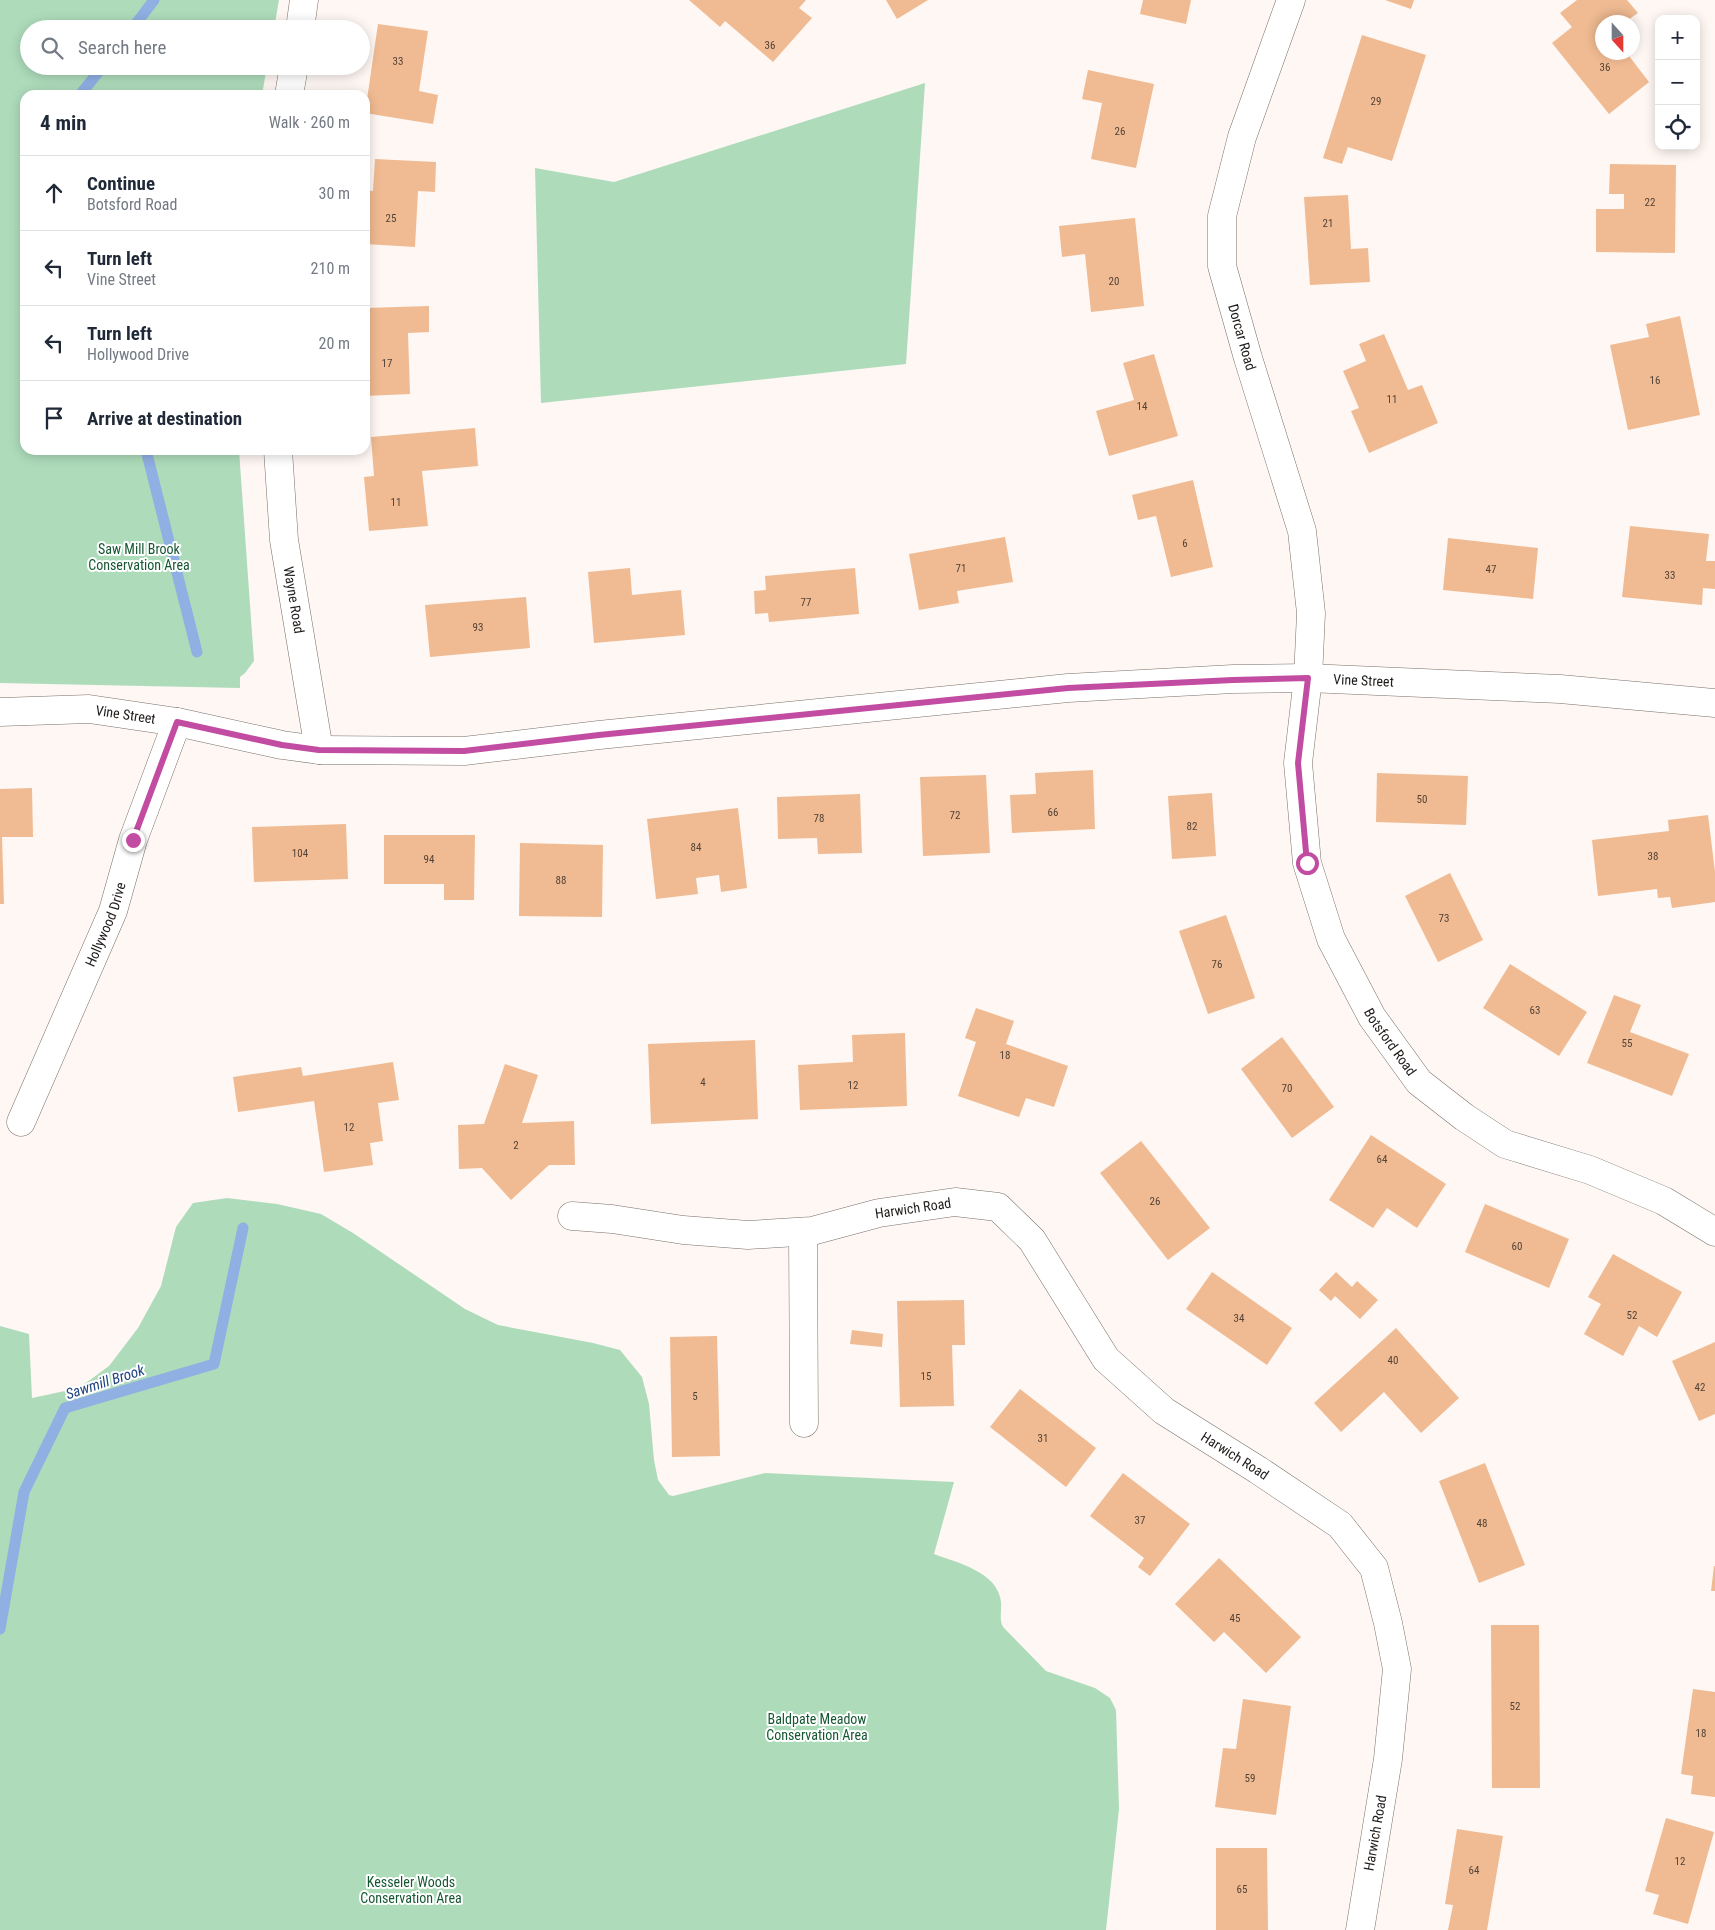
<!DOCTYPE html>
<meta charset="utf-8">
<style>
:root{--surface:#fff;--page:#f2f2f3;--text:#1f2937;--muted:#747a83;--line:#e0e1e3}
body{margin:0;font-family:"Roboto Condensed",sans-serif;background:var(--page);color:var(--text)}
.controls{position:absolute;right:15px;top:15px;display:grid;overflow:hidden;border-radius:10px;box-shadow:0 2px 12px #0003}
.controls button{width:45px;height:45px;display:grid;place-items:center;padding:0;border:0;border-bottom:1px solid var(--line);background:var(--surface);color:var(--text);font:25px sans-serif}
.compass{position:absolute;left:1595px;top:15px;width:45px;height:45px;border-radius:50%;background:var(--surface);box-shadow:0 2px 12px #0003;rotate:159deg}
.stop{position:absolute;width:15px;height:15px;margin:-11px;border:4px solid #c24ca2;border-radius:50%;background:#fff}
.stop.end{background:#c24ca2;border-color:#fff;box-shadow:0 1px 5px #0008}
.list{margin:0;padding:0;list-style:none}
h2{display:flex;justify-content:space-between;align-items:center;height:65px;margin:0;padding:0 20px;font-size:21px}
h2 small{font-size:16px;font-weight:400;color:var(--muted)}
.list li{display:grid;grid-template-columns:32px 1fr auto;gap:15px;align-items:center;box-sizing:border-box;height:75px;padding:0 20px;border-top:1px solid var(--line)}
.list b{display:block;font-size:19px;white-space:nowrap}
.list p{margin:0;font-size:16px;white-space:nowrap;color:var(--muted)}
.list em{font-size:16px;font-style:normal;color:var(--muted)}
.icon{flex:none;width:28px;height:28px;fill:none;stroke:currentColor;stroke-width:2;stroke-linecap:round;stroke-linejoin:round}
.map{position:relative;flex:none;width:1715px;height:1930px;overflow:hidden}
.search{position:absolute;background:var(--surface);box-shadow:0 2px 12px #0003;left:20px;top:20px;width:350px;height:55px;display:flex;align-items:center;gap:12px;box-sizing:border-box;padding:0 18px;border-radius:28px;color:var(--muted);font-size:19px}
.panel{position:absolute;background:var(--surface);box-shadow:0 2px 12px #0003;left:20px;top:90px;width:350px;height:365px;border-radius:15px}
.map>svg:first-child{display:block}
.green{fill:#aedcbb}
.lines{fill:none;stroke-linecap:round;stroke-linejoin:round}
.stream{stroke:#90afe2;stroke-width:11}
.building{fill:#f0bb92}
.minor-casing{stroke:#79706a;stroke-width:29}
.minor{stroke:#fff;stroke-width:28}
.route{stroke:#c24ca2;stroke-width:6}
.labels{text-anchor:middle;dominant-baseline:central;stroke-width:4;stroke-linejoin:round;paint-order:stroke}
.number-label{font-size:11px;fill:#534337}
.street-label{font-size:14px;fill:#1f1b19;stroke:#fff}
.park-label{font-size:14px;fill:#155732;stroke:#fff}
.water-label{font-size:15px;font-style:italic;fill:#204582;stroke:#fff}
</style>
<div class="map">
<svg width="1715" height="1930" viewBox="0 0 1715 1930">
<rect width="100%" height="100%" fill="#fef7f3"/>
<g class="green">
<path d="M0,0H279L274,29H29V66H267L262,95H25V450H239L254,661L245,673L240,677V688L0,683Z"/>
<path d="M925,83L906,364L541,403L535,168L614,182Z"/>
<path d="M227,1198L277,1204L321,1214L353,1233L465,1309L498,1325L593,1343L620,1350L642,1377L649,1404L654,1460L658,1480L669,1495L673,1496L765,1473L954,1482L934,1554C958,1563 998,1572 1001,1602C1002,1612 998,1622 1005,1629L1046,1671L1095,1688L1110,1698L1116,1710L1119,1809L1106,1930H0V1326L29,1334L32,1398L79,1388L109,1366L138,1328L161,1286L176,1227L193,1203Z"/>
</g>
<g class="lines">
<g class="stream">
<path d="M132,29L154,0"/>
<path d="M80,95L103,66"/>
<path d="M146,450L197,652"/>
<path d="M0,1629L24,1492L65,1408L214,1364L243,1228"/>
</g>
</g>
<g class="building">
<path d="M689,0H806L799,8L812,18L773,62L725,21L720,27Z"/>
<path d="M886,0H928L897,19Z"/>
<path d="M1143,0H1191L1186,24L1140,14Z"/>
<path d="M1385,0H1414L1411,9Z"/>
<path d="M1577,0H1627L1638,13L1625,22H1602V52H1626L1649,82L1609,114L1552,43L1572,27L1560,13Z"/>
<path d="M378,24L428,31L419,91L438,95L433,124L365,113Z"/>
<path d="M1362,35L1426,55L1392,161L1348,147L1342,164L1323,158Z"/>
<path d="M1088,70L1154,84L1136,168L1091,159L1102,103L1082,99Z"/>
<path d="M375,159L436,162L435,192L418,191L415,247L365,244V190L373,191Z"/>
<path d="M1610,164L1676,165L1675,253L1596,252V209H1624V194H1609Z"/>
<path d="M1348,195L1351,249L1368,248L1370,282L1310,285L1304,197Z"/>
<path d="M1135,218L1144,306L1091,312L1085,254L1062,257L1059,226Z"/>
<path d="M429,306V332L408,333L410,394L365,396V308Z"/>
<path d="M1680,316L1700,415L1628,430L1610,345L1649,337L1646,324Z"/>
<path d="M1384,334L1408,390L1422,385L1438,423L1369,453L1351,411L1359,408L1343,371L1366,361L1359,344Z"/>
<path d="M1154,354L1178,436L1109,456L1096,411L1134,400L1123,363Z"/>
<path d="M475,428L478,466L422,471L428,526L369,531L364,477L374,476L371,437Z"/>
<path d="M1193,480L1213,567L1171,577L1156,516L1138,520L1132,495Z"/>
<path d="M1630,526L1709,534L1706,561H1715V589L1703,588L1702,605L1622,597Z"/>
<path d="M1005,537L1013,582L957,591L959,603L919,610L909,554Z"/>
<path d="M1448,538L1538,548L1533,599L1443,590Z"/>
<path d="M630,568L632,595L681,590L685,635L594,643L588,572Z"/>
<path d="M855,568L859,614L769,622L768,613L755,614L754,591L766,590L765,576Z"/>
<path d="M526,597L530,648L430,657L425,605Z"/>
<path d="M1093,770L1095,829L1012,833L1010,795L1036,794L1035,773Z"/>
<path d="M1377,773L1468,776L1466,825L1376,822Z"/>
<path d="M986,775L990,853L923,856L920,777Z"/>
<path d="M32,788L33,837H2L4,904H0V789Z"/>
<path d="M1212,793L1216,856L1172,859L1168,796Z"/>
<path d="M860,794L862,853L818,854L817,838L778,839L777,797Z"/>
<path d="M738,808L747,888L721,892L719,875L696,878L698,894L656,899L647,819Z"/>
<path d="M1708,815L1715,872V902L1672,908L1670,897L1658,898L1657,889L1598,896L1592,840L1669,831L1668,820Z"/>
<path d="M346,824L348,879L254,882L252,827Z"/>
<path d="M384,835H475L474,900H444V884H384Z"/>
<path d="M520,843L603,845L602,917L519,916Z"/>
<path d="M1450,873L1483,940L1438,962L1405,896Z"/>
<path d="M1226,915L1255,998L1208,1014L1179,931Z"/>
<path d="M1510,964L1587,1012L1559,1056L1483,1008Z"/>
<path d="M1614,995L1641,1005L1630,1032L1689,1054L1672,1096L1587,1063Z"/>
<path d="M976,1008L1014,1021L1006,1044L1068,1066L1054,1107L1026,1098L1019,1117L958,1096L976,1042L965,1038Z"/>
<path d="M905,1033L907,1106L800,1110L798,1065L853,1062L852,1035Z"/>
<path d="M1282,1037L1334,1107L1292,1138L1241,1069Z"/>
<path d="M755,1040L758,1119L651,1124L648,1044Z"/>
<path d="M393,1062L399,1100L378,1103L383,1141L370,1143L373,1165L324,1172L314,1101L238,1112L233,1077L301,1067L303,1076Z"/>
<path d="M505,1064L538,1075L522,1123L574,1121L575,1165H549L511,1200L482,1168L459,1169L458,1125L484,1124Z"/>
<path d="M1371,1135L1446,1184L1417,1228L1387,1208L1373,1228L1329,1200Z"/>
<path d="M1141,1141L1210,1228L1168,1260L1100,1173Z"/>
<path d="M1485,1204L1569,1239L1549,1288L1465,1252Z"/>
<path d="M1613,1254L1682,1292L1657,1337L1639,1326L1623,1356L1584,1334L1601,1304L1588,1297Z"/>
<path d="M1212,1272L1292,1328L1267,1365L1186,1309Z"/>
<path d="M1336,1272L1352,1287L1357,1281L1378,1300L1360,1319L1335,1296L1331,1301L1319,1290Z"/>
<path d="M964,1300L965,1345H952L954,1406L900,1407L897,1301Z"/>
<path d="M1396,1328L1459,1398L1421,1433L1384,1392L1341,1432L1314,1403Z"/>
<path d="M852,1330L883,1334L882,1347L850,1344Z"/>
<path d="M717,1336L720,1456L672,1457L670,1337Z"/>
<path d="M1715,1342V1414L1699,1421L1672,1361Z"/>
<path d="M1020,1389L1096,1448L1066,1487L990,1427Z"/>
<path d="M1485,1463L1525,1565L1479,1583L1439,1481Z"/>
<path d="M1123,1473L1190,1524L1150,1576L1138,1567L1144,1558L1090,1516Z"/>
<path d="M1219,1558L1301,1637L1266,1673L1224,1632L1214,1642L1175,1604Z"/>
<path d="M1714,1566H1715V1591H1711Z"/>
<path d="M1491,1625H1539L1540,1788H1492Z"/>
<path d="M1693,1689L1715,1692V1797L1691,1794L1693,1776L1681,1774Z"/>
<path d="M1243,1699L1291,1706L1276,1815L1215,1807L1223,1748L1236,1749Z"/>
<path d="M1666,1818L1714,1832L1688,1924L1653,1914L1659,1895L1645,1891Z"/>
<path d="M1457,1829L1503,1836L1487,1930H1448L1453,1905L1445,1904Z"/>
<path d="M1216,1848H1267L1268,1930H1216Z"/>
</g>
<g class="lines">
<g class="minor-casing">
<g id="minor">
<path id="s1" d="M1291,0L1242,137L1222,216V266L1248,358L1302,531L1311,613L1308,678L1298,763L1307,863L1331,939L1372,1017L1419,1082L1464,1117L1505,1144L1590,1170L1664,1201L1715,1232"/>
<path d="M300,29L304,0"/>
<path d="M289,95L294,66"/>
<path id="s2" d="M278,450L284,540L319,750"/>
<path id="s3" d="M0,712L89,709L177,722L282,745L319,750L464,751L599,735L1068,688L1233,679L1308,678L1560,689L1715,703"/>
<path id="s4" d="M21,1122L113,911L133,840L177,722"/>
<path id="s5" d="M572,1216L612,1219L683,1230L748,1235L812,1231L879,1213L955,1202L998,1207L1032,1240L1106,1359L1164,1411L1258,1470L1340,1525L1374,1568L1388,1623L1397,1669L1388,1759L1360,1930"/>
<path d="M803,1232L804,1423"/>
</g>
</g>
<use href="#minor" class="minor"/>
</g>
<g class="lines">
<path class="route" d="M133,840L177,722L282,745L319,750L464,751L599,735L1068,688L1233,680L1308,678L1298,763L1307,863"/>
</g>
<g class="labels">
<g class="number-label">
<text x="770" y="45">36</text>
<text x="398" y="61">33</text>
<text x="1605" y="67">36</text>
<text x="1376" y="101">29</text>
<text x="1120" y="131">26</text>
<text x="1650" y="202">22</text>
<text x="391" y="218">25</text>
<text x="1328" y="223">21</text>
<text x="1114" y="281">20</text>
<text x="387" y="363">17</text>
<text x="1655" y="380">16</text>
<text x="1392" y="399">11</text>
<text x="1142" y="406">14</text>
<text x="396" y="502">11</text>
<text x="1185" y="543">6</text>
<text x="961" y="568">71</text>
<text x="1491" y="569">47</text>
<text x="1670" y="575">33</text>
<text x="806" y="602">77</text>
<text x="478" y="627">93</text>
<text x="1422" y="799">50</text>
<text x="1053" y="812">66</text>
<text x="955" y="815">72</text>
<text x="819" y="818">78</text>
<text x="1192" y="826">82</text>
<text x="696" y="847">84</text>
<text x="300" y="853">104</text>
<text x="1653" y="856">38</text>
<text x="429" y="859">94</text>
<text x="561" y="880">88</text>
<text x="1444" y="918">73</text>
<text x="1217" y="964">76</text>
<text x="1535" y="1010">63</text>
<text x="1627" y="1043">55</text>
<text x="1005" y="1055">18</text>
<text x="703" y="1082">4</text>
<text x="853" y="1085">12</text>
<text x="1287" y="1088">70</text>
<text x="349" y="1127">12</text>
<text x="516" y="1145">2</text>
<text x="1382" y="1159">64</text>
<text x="1155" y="1201">26</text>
<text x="1517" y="1246">60</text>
<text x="1632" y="1315">52</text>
<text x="1239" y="1318">34</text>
<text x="1393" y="1360">40</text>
<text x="926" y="1376">15</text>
<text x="1700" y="1387">42</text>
<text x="695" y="1396">5</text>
<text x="1043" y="1438">31</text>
<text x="1140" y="1520">37</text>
<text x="1482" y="1523">48</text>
<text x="1235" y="1618">45</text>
<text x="1515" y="1706">52</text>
<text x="1701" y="1733">18</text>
<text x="1250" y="1778">59</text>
<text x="1680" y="1861">12</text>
<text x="1474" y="1870">64</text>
<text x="1242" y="1889">65</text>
</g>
<g class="street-label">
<text stroke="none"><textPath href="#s1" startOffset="351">Dorcar Road</textPath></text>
<text stroke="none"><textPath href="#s2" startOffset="151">Wayne Road</textPath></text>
<text stroke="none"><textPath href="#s3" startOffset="1371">Vine Street</textPath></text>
<text stroke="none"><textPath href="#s3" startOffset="126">Vine Street</textPath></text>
<text stroke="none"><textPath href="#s4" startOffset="215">Hollywood Drive</textPath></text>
<text stroke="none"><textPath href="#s1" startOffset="1086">Botsford Road</textPath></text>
<text stroke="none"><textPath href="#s5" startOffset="345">Harwich Road</textPath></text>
<text stroke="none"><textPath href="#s5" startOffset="780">Harwich Road</textPath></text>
<text transform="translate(1375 1833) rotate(-80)">Harwich Road</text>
</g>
<g class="park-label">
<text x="139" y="549">Saw Mill Brook<tspan x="139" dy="16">Conservation Area</tspan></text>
<text x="817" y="1719">Baldpate Meadow<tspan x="817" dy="16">Conservation Area</tspan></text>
<text x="411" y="1882">Kesseler Woods<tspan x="411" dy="16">Conservation Area</tspan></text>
</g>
<g class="water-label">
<text transform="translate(105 1382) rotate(-18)">Sawmill Brook</text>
</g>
</g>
</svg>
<div class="controls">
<button>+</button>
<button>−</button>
<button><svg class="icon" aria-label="locate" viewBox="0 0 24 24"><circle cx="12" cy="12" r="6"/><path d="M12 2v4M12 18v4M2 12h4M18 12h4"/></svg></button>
</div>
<svg class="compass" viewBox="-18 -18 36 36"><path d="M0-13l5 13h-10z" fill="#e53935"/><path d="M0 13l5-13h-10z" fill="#747a83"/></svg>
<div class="stop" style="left:1307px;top:863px"></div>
<div class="stop end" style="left:133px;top:840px"></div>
<div class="search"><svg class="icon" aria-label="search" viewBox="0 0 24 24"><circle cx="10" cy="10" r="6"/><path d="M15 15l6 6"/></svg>Search here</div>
<section class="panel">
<h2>4 min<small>Walk · 260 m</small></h2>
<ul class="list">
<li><svg class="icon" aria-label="ahead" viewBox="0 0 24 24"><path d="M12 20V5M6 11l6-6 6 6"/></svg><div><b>Continue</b><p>Botsford Road</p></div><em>30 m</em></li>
<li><svg class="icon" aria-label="left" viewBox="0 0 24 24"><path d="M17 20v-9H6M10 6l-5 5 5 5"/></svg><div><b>Turn left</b><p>Vine Street</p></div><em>210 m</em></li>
<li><svg class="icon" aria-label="left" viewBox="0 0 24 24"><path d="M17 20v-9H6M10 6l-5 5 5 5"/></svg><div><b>Turn left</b><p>Hollywood Drive</p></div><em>20 m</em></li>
<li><svg class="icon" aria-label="arrive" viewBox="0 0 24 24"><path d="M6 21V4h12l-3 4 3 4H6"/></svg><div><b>Arrive at destination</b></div></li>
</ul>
</section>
</div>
